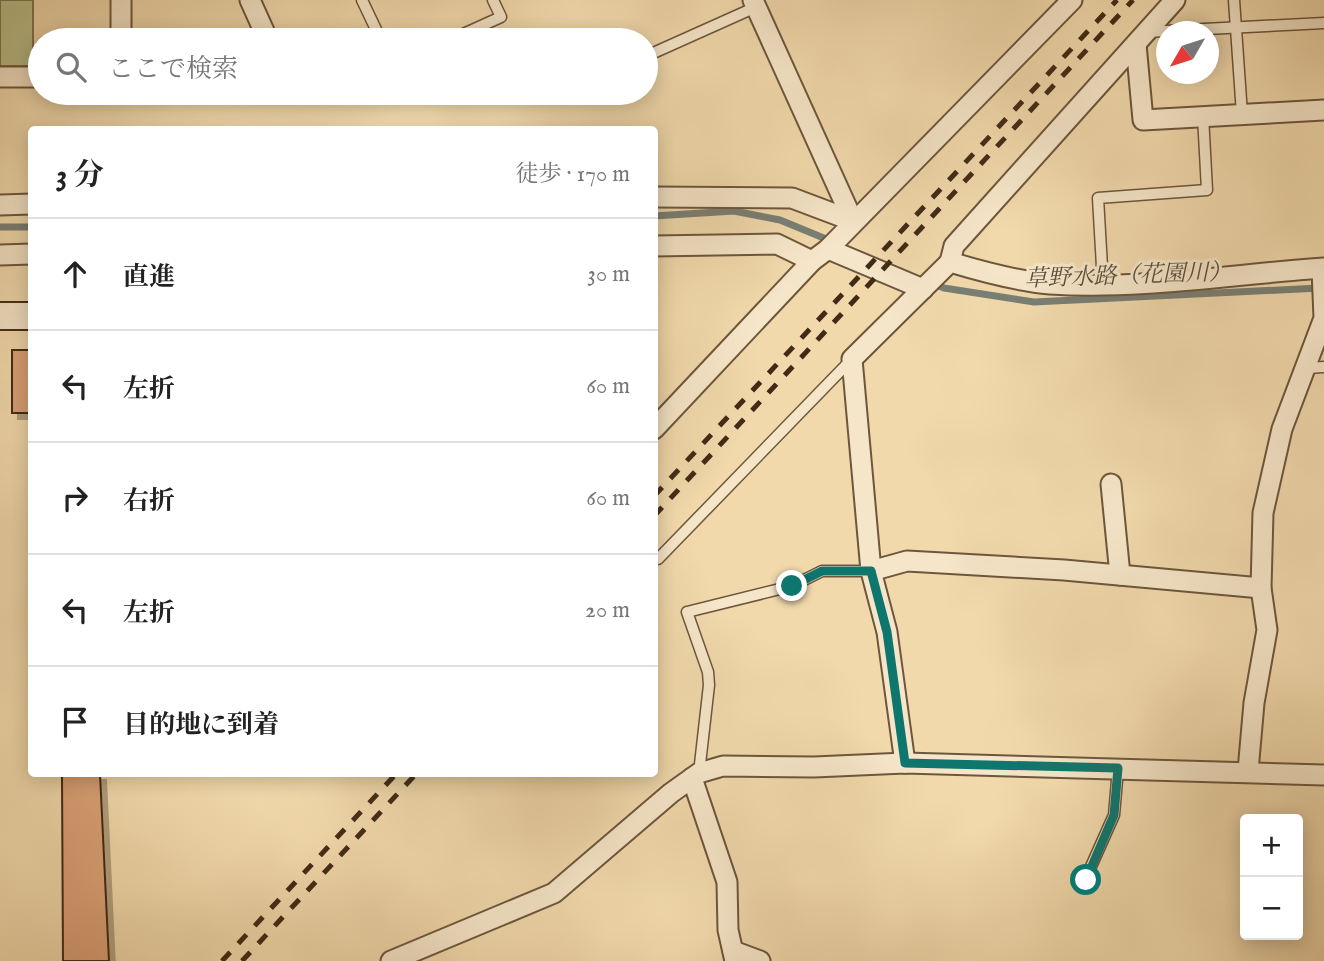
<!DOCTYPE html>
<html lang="ja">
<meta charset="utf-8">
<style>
:root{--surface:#fff;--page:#f2f2f2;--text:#222;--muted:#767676;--line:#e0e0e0}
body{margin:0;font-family:"IM FELL English","Noto Serif JP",serif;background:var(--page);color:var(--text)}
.controls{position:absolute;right:21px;bottom:21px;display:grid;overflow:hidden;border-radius:7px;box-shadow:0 4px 18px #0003}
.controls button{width:63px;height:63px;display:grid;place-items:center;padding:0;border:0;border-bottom:2px solid var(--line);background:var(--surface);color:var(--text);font:35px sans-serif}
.compass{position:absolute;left:1156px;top:21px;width:63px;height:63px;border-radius:50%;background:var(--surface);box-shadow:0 4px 18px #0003;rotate:231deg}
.stop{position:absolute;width:21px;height:21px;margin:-16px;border:5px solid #0f766e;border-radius:50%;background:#fff}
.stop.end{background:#0f766e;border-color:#fff;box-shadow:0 2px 7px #0008}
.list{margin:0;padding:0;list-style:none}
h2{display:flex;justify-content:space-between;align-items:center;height:91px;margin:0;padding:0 28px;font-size:30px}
h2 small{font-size:23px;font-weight:400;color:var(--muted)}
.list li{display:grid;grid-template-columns:46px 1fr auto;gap:21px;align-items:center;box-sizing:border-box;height:112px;padding:0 28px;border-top:2px solid var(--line)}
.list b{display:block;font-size:26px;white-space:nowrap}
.list em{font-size:23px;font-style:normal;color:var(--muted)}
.icon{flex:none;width:38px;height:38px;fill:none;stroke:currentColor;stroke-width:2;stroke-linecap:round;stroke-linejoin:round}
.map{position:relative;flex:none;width:1324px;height:961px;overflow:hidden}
.search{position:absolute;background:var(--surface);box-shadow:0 4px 18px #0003;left:28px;top:28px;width:630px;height:77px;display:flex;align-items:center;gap:18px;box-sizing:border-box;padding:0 24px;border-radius:38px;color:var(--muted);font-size:26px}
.panel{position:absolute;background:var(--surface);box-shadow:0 4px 18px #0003;left:28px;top:126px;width:630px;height:651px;border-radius:7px}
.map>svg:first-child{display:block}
.green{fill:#b9bf8a;stroke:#7d7550;stroke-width:2}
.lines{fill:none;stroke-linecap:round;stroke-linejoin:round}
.stream{stroke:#797f75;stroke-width:7}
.building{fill:#daa177;stroke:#412b16;stroke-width:2;filter:url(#shadow)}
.lane-casing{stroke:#6d563c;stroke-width:13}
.street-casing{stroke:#6d563c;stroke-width:23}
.secondary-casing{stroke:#412b16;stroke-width:30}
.lane{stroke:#f6e6c9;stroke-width:10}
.street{stroke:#f6e6c9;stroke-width:19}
.secondary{stroke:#f6e6c9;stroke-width:26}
.rail{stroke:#412b16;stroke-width:5;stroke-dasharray:12 12;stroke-linecap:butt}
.route{stroke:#0f766e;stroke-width:9}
.labels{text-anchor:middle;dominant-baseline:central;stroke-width:6;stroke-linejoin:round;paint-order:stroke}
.water-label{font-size:23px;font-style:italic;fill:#584e3e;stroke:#f6e6c9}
</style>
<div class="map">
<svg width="1324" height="961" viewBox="0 0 1324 961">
<defs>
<filter id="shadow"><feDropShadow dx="6" dy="6" stdDeviation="0" flood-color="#0004"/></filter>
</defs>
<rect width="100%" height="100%" fill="#f1d9ac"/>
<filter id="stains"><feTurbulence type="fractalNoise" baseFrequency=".00286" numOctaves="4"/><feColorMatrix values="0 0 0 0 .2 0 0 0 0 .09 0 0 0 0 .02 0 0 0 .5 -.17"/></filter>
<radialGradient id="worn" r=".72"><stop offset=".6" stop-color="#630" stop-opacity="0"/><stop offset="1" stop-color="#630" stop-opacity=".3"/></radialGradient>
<rect class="green" x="0" y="0" width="33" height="66"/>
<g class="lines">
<g class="stream">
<path d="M654,216L734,211L780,220L831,241"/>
<path d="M0,227H32"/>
<path d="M932,283L944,288L1034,302L1320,288"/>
</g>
</g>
<g class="building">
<rect x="12" y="350" width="20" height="63"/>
<path d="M100,774L109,961H63L62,775Z"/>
</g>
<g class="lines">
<g class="lane-casing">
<g id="lane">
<path d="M362,0L381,40"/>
<path d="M1234,0L1242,114"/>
<path d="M1146,32L1324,23"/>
<path d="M450,40L501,17L493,0"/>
<path d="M651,54L756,7"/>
<path d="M1103,284L1098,198L1207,190L1203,116"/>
<path d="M1307,368L1324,367"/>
<path d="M658,559L852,359"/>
<path d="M699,773L709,685L708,672L687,612L792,586L822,571H871"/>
<path d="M1085,880L1114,815L1118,769"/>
</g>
</g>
<g class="street-casing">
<g id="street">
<path d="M121,0V40"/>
<path d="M250,0L268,40"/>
<path d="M753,0L853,221"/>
<path d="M1136,44L1143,120L1324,110"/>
<path d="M0,77H40"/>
<path d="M654,197L792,198L853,221"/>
<path d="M0,205L32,204"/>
<path d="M654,246L777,244L812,261"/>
<path d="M828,249L923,289"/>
<path d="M0,255L32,254"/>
<path d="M950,262L954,246L1175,0"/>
<path d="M654,429L812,261L828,249L1072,0"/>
<path d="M1111,484L1120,575"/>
<path d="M871,571L907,561L1064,570L1261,588"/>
<path d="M905,763L887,632L871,571L852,359L950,262C983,272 1016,281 1050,284C1139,290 1235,274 1324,268"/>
<path d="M1248,771L1254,703L1267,630L1261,588L1263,513L1282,429L1324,318L1322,269"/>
<path d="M692,778L727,882L728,930L735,961"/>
<path d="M733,951L760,961"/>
<path d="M391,961L554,893L671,793L699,773L723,766L814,767L905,763L1324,775"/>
</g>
</g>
<g class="secondary-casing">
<path id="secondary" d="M0,316H32"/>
</g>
<use href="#lane" class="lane"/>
<use href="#street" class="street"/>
<use href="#secondary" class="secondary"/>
<g class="rail">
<path d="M654,496L1117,0"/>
<path d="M654,516L1133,0"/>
<path d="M222,961L396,774"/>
<path d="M242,961L416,774"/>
</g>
</g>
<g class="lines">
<path class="route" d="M792,586L822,571H871L887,632L905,763L1118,768L1114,815L1086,880"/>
</g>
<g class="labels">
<g class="water-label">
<text transform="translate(1128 276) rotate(-2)">草野水路（花園川）</text>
</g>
</g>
<rect width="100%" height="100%" filter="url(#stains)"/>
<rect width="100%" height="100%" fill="url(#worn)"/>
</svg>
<div class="controls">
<button>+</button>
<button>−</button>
</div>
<svg class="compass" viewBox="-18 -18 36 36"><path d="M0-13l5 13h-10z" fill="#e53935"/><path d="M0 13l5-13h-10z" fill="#767676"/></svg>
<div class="stop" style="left:1086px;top:880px"></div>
<div class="stop end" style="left:792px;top:586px"></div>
<div class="search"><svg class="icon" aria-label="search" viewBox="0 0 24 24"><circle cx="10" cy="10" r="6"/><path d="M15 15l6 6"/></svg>ここで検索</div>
<section class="panel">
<h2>3 分<small>徒歩 · 170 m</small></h2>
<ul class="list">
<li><svg class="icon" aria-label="ahead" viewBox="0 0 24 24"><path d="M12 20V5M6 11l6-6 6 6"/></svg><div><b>直進</b></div><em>30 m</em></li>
<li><svg class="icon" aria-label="left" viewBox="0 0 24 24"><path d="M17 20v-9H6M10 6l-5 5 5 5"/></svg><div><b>左折</b></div><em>60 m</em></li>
<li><svg class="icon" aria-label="right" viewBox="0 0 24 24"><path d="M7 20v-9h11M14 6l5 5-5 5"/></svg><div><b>右折</b></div><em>60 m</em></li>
<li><svg class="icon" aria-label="left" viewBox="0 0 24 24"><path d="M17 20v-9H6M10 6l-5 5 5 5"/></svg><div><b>左折</b></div><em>20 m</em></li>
<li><svg class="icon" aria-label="arrive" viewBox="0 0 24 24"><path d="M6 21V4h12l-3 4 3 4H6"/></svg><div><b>目的地に到着</b></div></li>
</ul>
</section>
</div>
